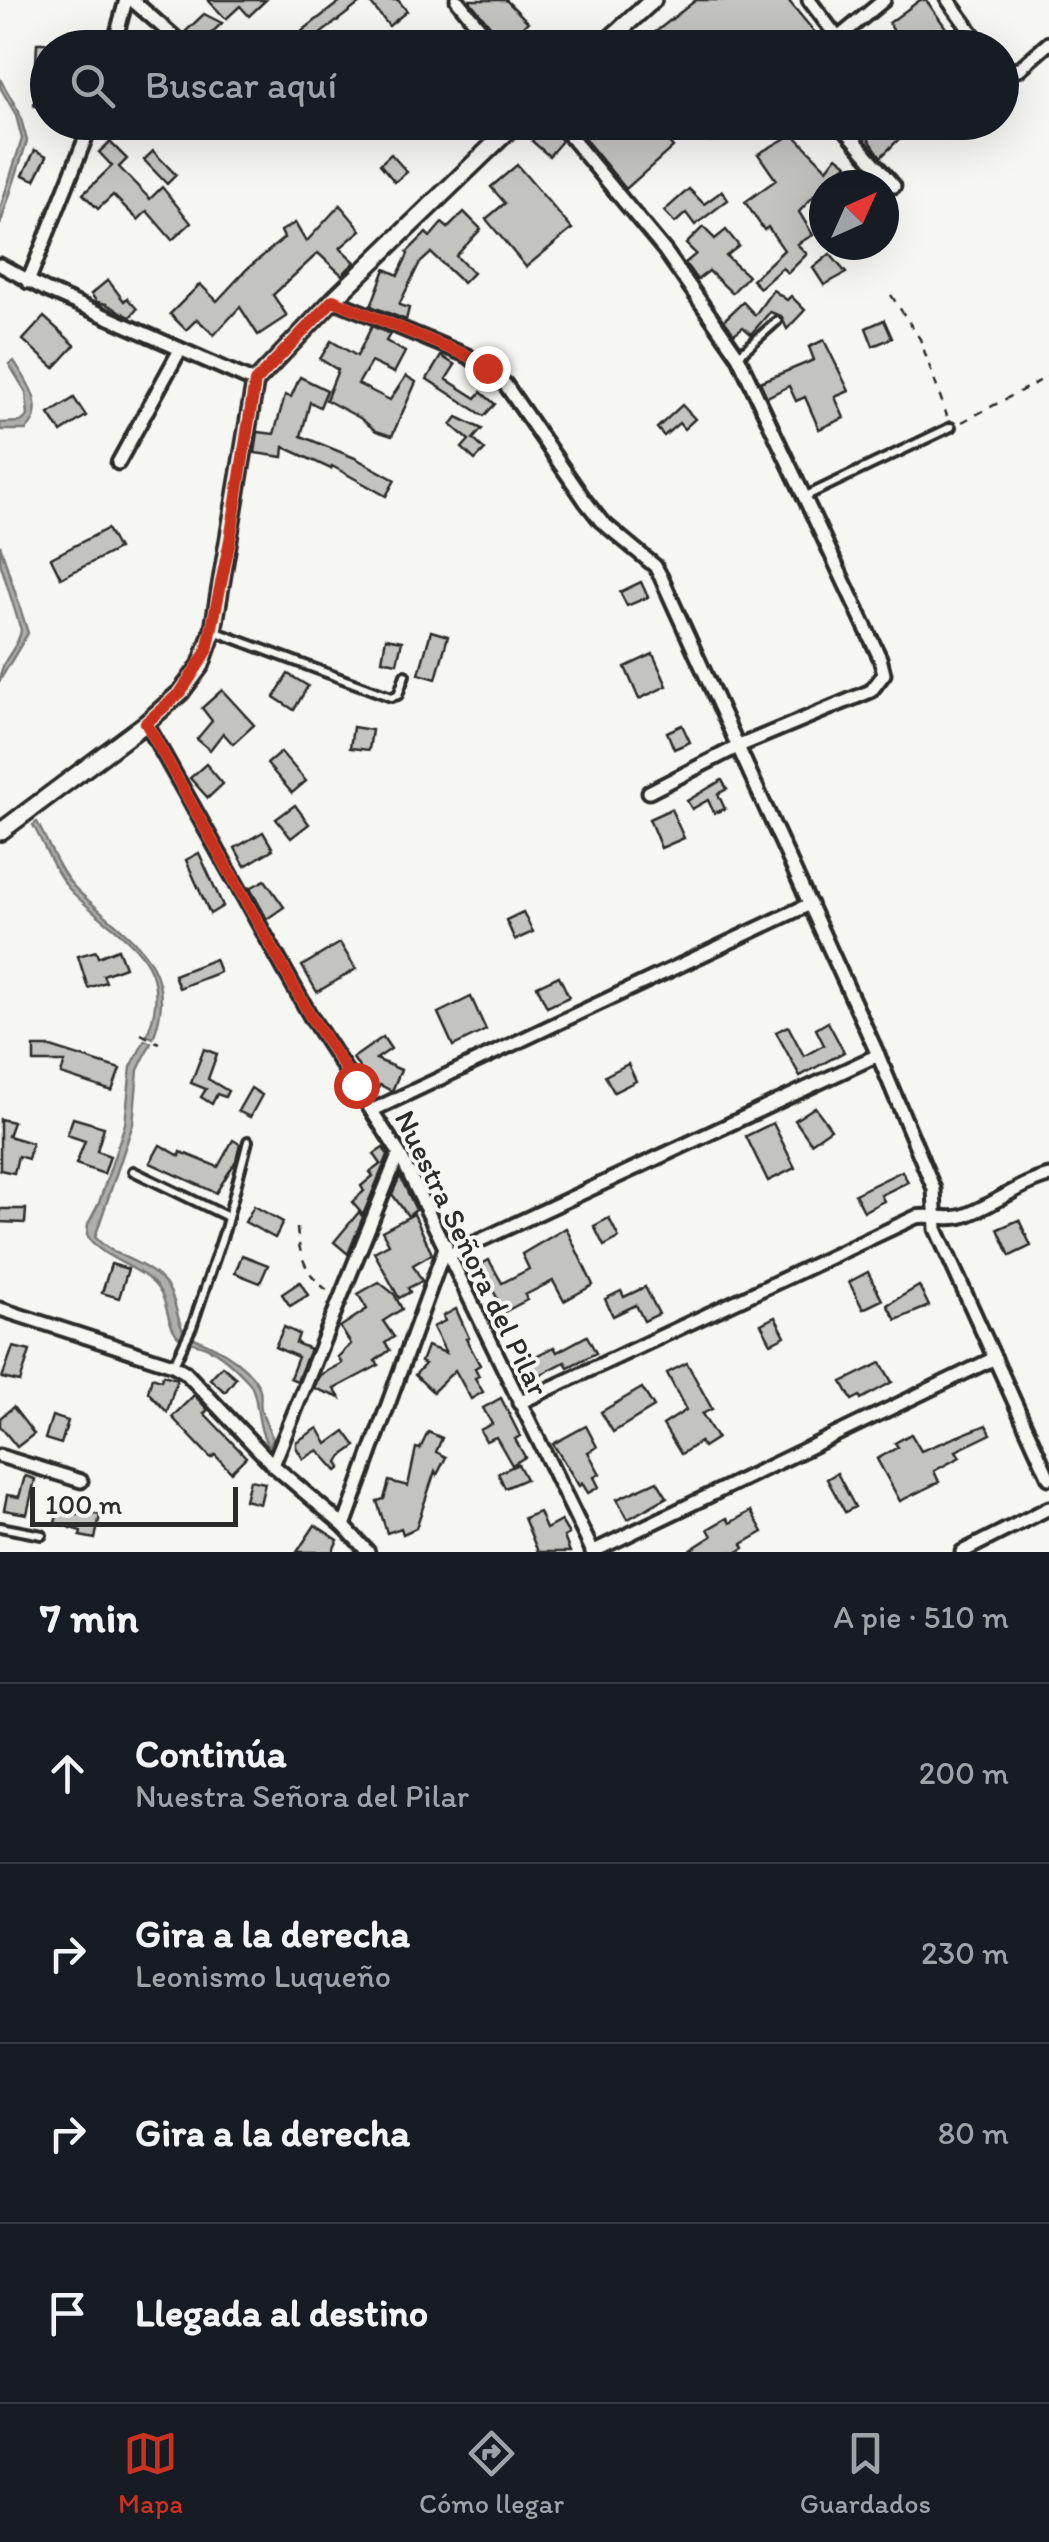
<!DOCTYPE html>
<html lang="es">
<meta charset="utf-8">
<style>
:root{--surface:#171b24;--page:#242831;--text:#f1f3f6;--muted:#9ea1a6;--line:#363941;--accent:#c8321e}
body{margin:0;font-family:Itim,sans-serif;background:var(--page);color:var(--text)}
.compass{position:absolute;left:809px;top:170px;width:90px;height:90px;border-radius:50%;background:var(--surface);box-shadow:0 10px 40px #0002;rotate:45deg}
.scale{position:absolute;left:30px;bottom:25px;width:208px;box-sizing:border-box;padding-left:10px;border:5px solid #2b2b2b;border-top:0;font-size:28px;line-height:35px;white-space:nowrap;color:#2b2b2b;-webkit-text-stroke:8px #f6f6f2;paint-order:stroke}
.stop{position:absolute;width:30px;height:30px;margin:-22px;border:8px solid #c8321e;border-radius:50%;background:#fff}
.stop.end{background:#c8321e;border-color:#fff;box-shadow:0 2px 10px #0008}
.list{margin:0;padding:0;list-style:none}
h2{display:flex;justify-content:space-between;align-items:center;height:130px;margin:0;padding:0 40px;font-size:42px}
h2 small{font-size:32px;font-weight:400;color:var(--muted)}
.list li{display:grid;grid-template-columns:65px 1fr auto;gap:30px;align-items:center;box-sizing:border-box;height:180px;padding:0 40px;border-top:2px solid var(--line)}
.list b{display:block;font-size:38px;white-space:nowrap}
.list p{margin:0;font-size:32px;white-space:nowrap;color:var(--muted)}
.list em{font-size:32px;font-style:normal;color:var(--muted)}
.icon{flex:none;width:55px;height:55px;fill:none;stroke:currentColor;stroke-width:2;stroke-linecap:round;stroke-linejoin:round}
.map{position:relative;flex:none;width:1049px;height:1552px;overflow:hidden}
.search{position:absolute;background:var(--surface);box-shadow:0 10px 40px #0002;left:30px;right:30px;top:30px;height:110px;display:flex;align-items:center;gap:25px;box-sizing:border-box;padding:0 35px;border-radius:55px;color:var(--muted);font-size:38px}
.sheet{height:850px;background:var(--surface)}
nav{display:flex;justify-content:space-around;align-items:center;box-sizing:border-box;height:140px;border-top:2px solid var(--line);background:var(--surface);font-size:28px;color:var(--muted)}
nav a{display:grid;justify-items:center;gap:5px}
nav .on{color:var(--accent)}
.map>svg:first-child{display:block}
.water{fill:#aeaeab;stroke:#7a7a78;stroke-width:2.5}
.building{fill:#c3c3c0;stroke:#2b2b2b;stroke-width:2.5}
.lines{fill:none;stroke-linecap:round;stroke-linejoin:round}
.lane-casing{stroke:#2b2b2b;stroke-width:14}
.street-casing{stroke:#2b2b2b;stroke-width:19}
.secondary-casing{stroke:#2b2b2b;stroke-width:22}
.path{stroke:#2b2b2b;stroke-width:2.5;stroke-dasharray:8 8;stroke-linecap:butt}
.lane{stroke:#f6f6f2;stroke-width:6}
.street{stroke:#f6f6f2;stroke-width:11}
.secondary{stroke:#f6f6f2;stroke-width:15}
.route{stroke:#c8321e;stroke-width:12}
.labels{text-anchor:middle;dominant-baseline:central;stroke-width:8;stroke-linejoin:round;paint-order:stroke}
.street-label{font-size:30px;fill:#2b2b2b;stroke:#f6f6f2}
</style>
<div class="map">
<svg width="1049" height="1552" viewBox="0 0 1049 1552">
<rect width="100%" height="100%" fill="#f6f6f2"/>
<filter id="ink" filterUnits="userSpaceOnUse"><feTurbulence type="fractalNoise" baseFrequency=".01" numOctaves="2"/><feDisplacementMap in="SourceGraphic" scale="20" xChannelSelector="R" yChannelSelector="G"/><feConvolveMatrix kernelMatrix="1 2 1 2 8 2 1 2 1" color-interpolation-filters="sRGB"/></filter>
<g filter="url(#ink)">
<g class="water">
<path d="M0,79L19,112L27,141L0,225V209L22,139L16,115L0,87Z"/>
<path d="M14,361C27,381 48,409 26,430H0V423L21,422L28,416L26,392L9,364Z"/>
<path d="M0,545L28,633L0,680C0,659 19,649 21,630L0,562Z"/>
<path d="M37,822C49,844 59,872 77,890C123,935 183,962 153,1038L147,1035C179,956 116,937 72,892C55,874 45,846 33,825Z"/>
<path d="M145,1040L151,1043L138,1070L133,1124L95,1237C114,1259 152,1262 168,1288C177,1302 176,1320 185,1334C211,1345 243,1359 258,1385C263,1393 259,1400 261,1409C263,1419 269,1429 273,1439L269,1447C255,1427 260,1394 248,1381C237,1369 222,1354 206,1347C195,1342 186,1344 177,1335C163,1317 171,1298 150,1280C130,1263 101,1258 87,1235L88,1224L99,1203L125,1124L131,1067Z"/>
</g>
<g class="building">
<path d="M208,0H266L249,16L240,6L226,19Z"/>
<path d="M342,0H364L310,42L302,31Z"/>
<path d="M368,0H398L407,11L389,26Z"/>
<path d="M469,0H506L528,22L505,44Z"/>
<path d="M696,0H788L821,40L814,48H635Z"/>
<path d="M920,0H926L946,28L935,35L930,29L903,47L889,23Z"/>
<path d="M204,14L222,23L199,45L186,31Z"/>
<path d="M37,43H48V106H34Z"/>
<path d="M548,122L562,141L549,156L532,141Z"/>
<path d="M571,122H672L661,133L673,147L626,189Z"/>
<path d="M696,122H732L711,141Z"/>
<path d="M857,122H884L900,138L881,157Z"/>
<path d="M793,134L827,169L837,156L847,164L843,169L859,185H824L799,212L813,235L797,244L807,254L788,273L782,268L760,288L752,280L784,250L768,227L764,230L745,202L776,180L758,154Z"/>
<path d="M110,142L127,159L119,167L150,199L162,187L191,223L172,240L147,211L138,220L113,195L98,209L83,194L112,166L99,152Z"/>
<path d="M35,150L47,156L35,180L23,175Z"/>
<path d="M153,151L176,175L167,184L144,160Z"/>
<path d="M391,154L407,172L395,182L380,164Z"/>
<path d="M517,165L572,229L526,267L486,219L505,203L491,187Z"/>
<path d="M689,189L704,204L722,191L728,200L695,225L686,213L675,223L664,211Z"/>
<path d="M340,205L361,230L340,248L355,262L342,275L318,253L273,295L287,316L258,335L240,307L214,335L197,319L186,330L170,314L200,284L217,301L247,269L284,238L281,231L295,223L306,242Z"/>
<path d="M464,212L481,229L456,256L473,273L463,283L431,253L419,264L399,305L409,308L406,320L371,306L385,269L398,275L408,254L407,252L426,233L430,237L442,223L448,228Z"/>
<path d="M703,227L715,239L726,230L739,246L726,256L748,276L732,293L709,271L697,280L685,263L696,254L686,244Z"/>
<path d="M830,254L846,273L824,285L813,268Z"/>
<path d="M108,280L124,301L127,298L137,309L130,317L106,304L97,302L91,294Z"/>
<path d="M773,290L787,300L791,296L805,310L787,329L781,316L770,312L751,334L743,327L734,334L724,320L743,302L755,315Z"/>
<path d="M44,317L75,345L54,368L23,340Z"/>
<path d="M884,320L892,338L873,346L866,328Z"/>
<path d="M372,326L390,334L386,341L405,352L394,373L371,362L358,384L390,400L406,376L416,382L392,436L376,431L360,418L326,400L338,370L320,359L331,341L357,356Z"/>
<path d="M824,340L849,391L835,397L844,418L819,429L805,397L796,401L789,386L767,397L760,382L814,360L809,347Z"/>
<path d="M441,356L455,365L446,379L476,398L481,392L495,404L484,416L427,379Z"/>
<path d="M300,377L327,390L320,407L310,402L301,436L355,458L395,480L386,496L332,466L331,469L284,447L283,457L255,453L258,432L274,434L285,395L291,397Z"/>
<path d="M74,398L86,416L61,432L49,414Z"/>
<path d="M682,405L695,419L684,429L679,423L664,436L657,428Z"/>
<path d="M457,417L482,429L473,439L485,450L475,460L462,448L469,440L451,425Z"/>
<path d="M107,529L118,549L61,578L51,558Z"/>
<path d="M641,582L648,597L627,606L620,592Z"/>
<path d="M431,631L448,636L436,679L419,674Z"/>
<path d="M386,638L402,641L397,663L382,660Z"/>
<path d="M653,654L667,686L639,699L625,667Z"/>
<path d="M288,674L308,686L294,710L274,697Z"/>
<path d="M222,690L254,725L233,744L223,733L210,750L197,739L212,721L202,708Z"/>
<path d="M682,725L690,742L674,749L667,732Z"/>
<path d="M353,727L372,730L369,750L350,748Z"/>
<path d="M281,752L306,781L292,793L267,764Z"/>
<path d="M206,764L223,784L208,798L190,778Z"/>
<path d="M722,780L727,789L718,794L725,809L714,813L708,800L692,809L687,801Z"/>
<path d="M295,805L309,824L291,838L276,819Z"/>
<path d="M671,809L684,838L661,848L649,819Z"/>
<path d="M263,832L273,849L245,866L235,848Z"/>
<path d="M199,853L223,906L210,914L186,860Z"/>
<path d="M265,880L284,907L267,919L250,888Z"/>
<path d="M523,912L533,932L515,940L506,920Z"/>
<path d="M340,943L356,969L317,992L302,966Z"/>
<path d="M118,949L125,967L103,975L106,982L88,988L78,956L96,951L98,957Z"/>
<path d="M215,959L220,972L179,988L174,975Z"/>
<path d="M559,976L569,997L547,1007L537,986Z"/>
<path d="M471,997L486,1030L453,1046L438,1013Z"/>
<path d="M828,1022L844,1052L800,1076L776,1032L788,1026L804,1056L824,1045L816,1029Z"/>
<path d="M383,1037L391,1049L376,1059L401,1070L392,1091L380,1085L376,1092L367,1086V1080L353,1058Z"/>
<path d="M34,1047H51L120,1069L112,1091L61,1074L65,1062H34Z"/>
<path d="M204,1049L217,1054L208,1079L228,1091L225,1097L217,1094L212,1104L201,1097L206,1089L191,1083Z"/>
<path d="M628,1064L636,1081L614,1092L605,1076Z"/>
<path d="M251,1088L262,1095L250,1117L238,1111Z"/>
<path d="M815,1107L831,1129L811,1143L795,1120Z"/>
<path d="M73,1118L104,1127L97,1151L110,1156L104,1174L76,1164L85,1141L67,1135Z"/>
<path d="M0,1119L13,1122L8,1136L32,1143L28,1159L18,1156L14,1173L0,1170Z"/>
<path d="M773,1123L795,1168L768,1181L746,1136Z"/>
<path d="M233,1140L240,1144L236,1161L216,1193L150,1163L160,1145L180,1156L181,1152L218,1167Z"/>
<path d="M383,1148L388,1155L363,1215L352,1202L364,1191L361,1186L373,1176L370,1172L381,1164L374,1154Z"/>
<path d="M902,1171L908,1182L881,1195L884,1201L864,1211L855,1194Z"/>
<path d="M400,1176L416,1210L408,1216L392,1194Z"/>
<path d="M254,1206L283,1222L275,1238L245,1222Z"/>
<path d="M0,1209H26L25,1223L0,1222Z"/>
<path d="M359,1212L363,1217L348,1254L334,1242Z"/>
<path d="M414,1214L432,1254L413,1265L422,1281L408,1288L410,1292L399,1298L374,1252L389,1244L382,1231Z"/>
<path d="M609,1218L619,1238L604,1246L594,1226Z"/>
<path d="M1019,1220L1031,1246L1010,1256L998,1229Z"/>
<path d="M566,1228L593,1285L564,1301L553,1281L525,1295L527,1300L504,1312L490,1284L477,1291L467,1272L489,1260L502,1283L529,1269L522,1254Z"/>
<path d="M242,1255L268,1265L260,1283L235,1273Z"/>
<path d="M111,1264L128,1269L119,1298L102,1293Z"/>
<path d="M868,1272L882,1300L863,1309L849,1282Z"/>
<path d="M300,1282L308,1295L290,1306L282,1294Z"/>
<path d="M379,1282L394,1294L402,1309L383,1321L394,1337L385,1343L390,1350L375,1361L379,1365L334,1389L340,1398L314,1388L320,1375L342,1363L338,1357L351,1344L340,1327L367,1309L358,1294Z"/>
<path d="M919,1286L929,1306L896,1320L887,1305Z"/>
<path d="M645,1287L659,1314L644,1321L636,1305L613,1316L605,1299L621,1291L624,1297Z"/>
<path d="M456,1309L469,1338L466,1339L480,1365L475,1368L479,1376L475,1378L483,1392L471,1399L455,1370L433,1392L415,1375L425,1364L421,1362L427,1346L446,1353L433,1327L445,1321L443,1316Z"/>
<path d="M775,1317L785,1336L771,1343L761,1324Z"/>
<path d="M284,1327L299,1334L296,1343L310,1349L297,1381L290,1378L298,1357L275,1347Z"/>
<path d="M587,1336L596,1353L568,1367L565,1362L522,1384L514,1367L554,1347L557,1352Z"/>
<path d="M13,1347L30,1351L20,1382L2,1378Z"/>
<path d="M687,1363L712,1409L702,1414L717,1438L703,1447L700,1442L681,1454L663,1425L686,1410L667,1373Z"/>
<path d="M881,1363L892,1382L861,1399L860,1396L852,1400L842,1382Z"/>
<path d="M222,1366L236,1378L225,1392L210,1379Z"/>
<path d="M163,1375L177,1379L167,1412L148,1392L152,1377L161,1380Z"/>
<path d="M642,1388L654,1407L613,1432L601,1412Z"/>
<path d="M194,1395L208,1410L204,1413L246,1457L231,1472L215,1455L211,1458L172,1417Z"/>
<path d="M501,1398L520,1436L515,1439L525,1457L512,1465L496,1437L486,1441L480,1430L492,1424L483,1408Z"/>
<path d="M13,1407L34,1434L17,1447L0,1426V1418Z"/>
<path d="M52,1416L68,1421L61,1444L45,1439Z"/>
<path d="M986,1425L991,1434L956,1451L960,1457L934,1471L939,1482L900,1501L877,1459L898,1447L895,1443L911,1434L921,1451Z"/>
<path d="M586,1426L597,1447L588,1452L600,1474L594,1477L599,1487L588,1493L582,1483L579,1486L553,1444Z"/>
<path d="M318,1428L327,1444L345,1431L356,1446L342,1456L338,1462L341,1468L337,1471L318,1450L303,1459L296,1447V1442Z"/>
<path d="M428,1432L442,1438L436,1452L446,1457L437,1475L435,1471L416,1528L403,1534L401,1528L387,1533L377,1501L384,1499L389,1481L408,1486L416,1448L420,1449Z"/>
<path d="M518,1464L526,1479L505,1488L498,1473Z"/>
<path d="M837,1473L855,1507L845,1512L827,1479Z"/>
<path d="M25,1476L35,1479L27,1514L4,1510L7,1495L19,1497Z"/>
<path d="M250,1480L265,1483L260,1504L245,1500Z"/>
<path d="M657,1481L667,1497L628,1519L617,1499Z"/>
<path d="M59,1508L84,1516L85,1512L100,1515L95,1539L80,1536L81,1531L55,1523Z"/>
<path d="M751,1511L763,1532L742,1544L744,1548L737,1552H687L712,1536L708,1529L727,1518L730,1523Z"/>
<path d="M539,1512L546,1529L561,1521L569,1534L564,1537L570,1552H538L524,1518Z"/>
<path d="M315,1525L338,1540L332,1552H297Z"/>
</g>
<g class="lines">
<g class="lane-casing">
<g id="lane">
<path d="M739,355L777,321"/>
<path d="M804,497L951,427"/>
<path d="M214,631L391,697L398,695L405,675"/>
<path d="M133,1171L228,1217"/>
<path d="M174,1364L192,1327L225,1229L248,1141"/>
<path d="M0,1527L42,1535"/>
</g>
</g>
<g class="street-casing">
<g id="street">
<path d="M132,0L187,48"/>
<path d="M457,0L496,48"/>
<path d="M809,0L837,37"/>
<path d="M948,0L983,48"/>
<path d="M113,48L126,0"/>
<path d="M826,48L884,0"/>
<path d="M1002,68L1018,70L1049,43"/>
<path d="M558,122L665,251L738,356L880,658L884,674L871,691L739,746L649,792"/>
<path d="M839,122L894,186"/>
<path d="M741,126L744,122"/>
<path d="M0,265L46,290L255,382"/>
<path d="M28,282L92,122"/>
<path d="M333,300L468,356L505,384L586,502L601,521L655,566L661,577L878,1055L934,1189L936,1229L1049,1478"/>
<path d="M118,463L180,350"/>
<path d="M146,723L311,1017L399,1153L593,1552"/>
<path d="M373,1110L810,904"/>
<path d="M451,1254L878,1055"/>
<path d="M0,1309L173,1365L185,1372L273,1465L344,1526L368,1552"/>
<path d="M519,1403L916,1217C932,1214 948,1221 963,1216C993,1206 1018,1184 1049,1176"/>
<path d="M0,1456L81,1481"/>
<path d="M273,1465L399,1153"/>
<path d="M344,1526L446,1245"/>
<path d="M592,1552L995,1358"/>
<path d="M962,1552L1049,1508"/>
</g>
</g>
<g class="secondary-casing">
<g id="secondary">
<path d="M600,48L653,0"/>
<path d="M0,832L146,723L181,692L201,665L213,631L255,382L333,300L517,122"/>
</g>
</g>
<g class="path">
<path d="M891,295L920,339L947,416"/>
<path d="M962,422L1049,376"/>
<path d="M141,1034L159,1043"/>
<path d="M297,1228C299,1254 305,1274 327,1290"/>
</g>
<use href="#lane" class="lane"/>
<use href="#street" class="street"/>
<use href="#secondary" class="secondary"/>
</g>
</g>
<g class="lines" filter="url(#ink)">
<path class="route" d="M356,1085L311,1017L146,723L181,692L207,651L230,540L255,382L333,300L468,356L487,368"/>
</g>
<g class="labels">
<g class="street-label">
<text transform="translate(472 1253) rotate(64)">Nuestra Señora del Pilar</text>
</g>
</g>
</svg>
<svg class="compass" viewBox="-18 -18 36 36"><path d="M0-13l5 13h-10z" fill="#e53935"/><path d="M0 13l5-13h-10z" fill="#9ea1a6"/></svg>
<div class="scale">100 m</div>
<div class="stop" style="left:356px;top:1085px"></div>
<div class="stop end" style="left:487px;top:368px"></div>
<div class="search"><svg class="icon" aria-label="search" viewBox="0 0 24 24"><circle cx="10" cy="10" r="6"/><path d="M15 15l6 6"/></svg>Buscar aquí</div>
</div>
<section class="sheet">
<h2>7 min<small>A pie · 510 m</small></h2>
<ul class="list">
<li><svg class="icon" aria-label="ahead" viewBox="0 0 24 24"><path d="M12 20V5M6 11l6-6 6 6"/></svg><div><b>Continúa</b><p>Nuestra Señora del Pilar</p></div><em>200 m</em></li>
<li><svg class="icon" aria-label="right" viewBox="0 0 24 24"><path d="M7 20v-9h11M14 6l5 5-5 5"/></svg><div><b>Gira a la derecha</b><p>Leonismo Luqueño</p></div><em>230 m</em></li>
<li><svg class="icon" aria-label="right" viewBox="0 0 24 24"><path d="M7 20v-9h11M14 6l5 5-5 5"/></svg><div><b>Gira a la derecha</b></div><em>80 m</em></li>
<li><svg class="icon" aria-label="arrive" viewBox="0 0 24 24"><path d="M6 21V4h12l-3 4 3 4H6"/></svg><div><b>Llegada al destino</b></div></li>
</ul>
</section>
<nav>
<a class="on"><svg class="icon" aria-label="map" viewBox="0 0 24 24"><path d="M3 6l6-2 6 2 6-2v14l-6 2-6-2-6 2zM9 4v14M15 6v14"/></svg>Mapa</a>
<a><svg class="icon" aria-label="directions" viewBox="0 0 24 24"><path d="M12 3l9 9-9 9-9-9zM9 14v-3h6M13 9l2 2-2 2"/></svg>Cómo llegar</a>
<a><svg class="icon" aria-label="saved" viewBox="0 0 24 24"><path d="M7 4h10v16l-5-4-5 4z"/></svg>Guardados</a>
</nav>
